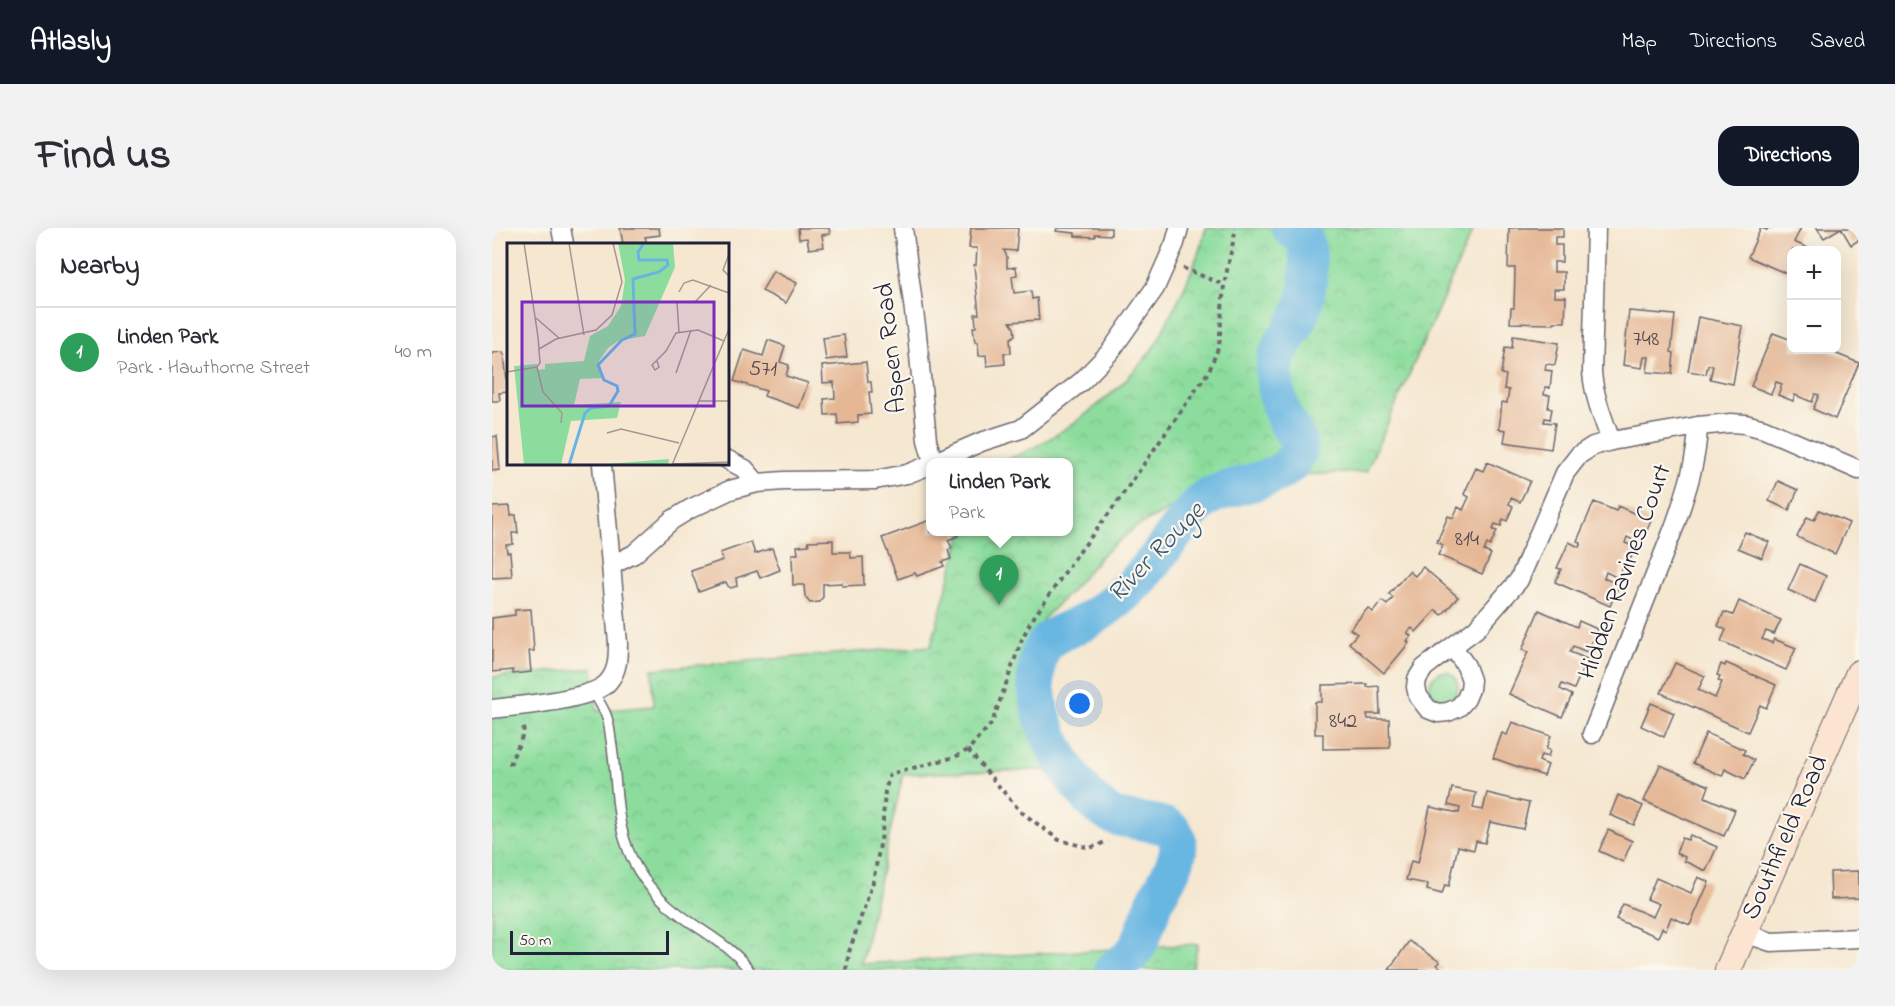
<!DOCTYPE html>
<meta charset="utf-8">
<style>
:root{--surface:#fff;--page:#f2f2f3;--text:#2b2b33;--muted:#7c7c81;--line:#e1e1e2;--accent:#111827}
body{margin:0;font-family:"Indie Flower",sans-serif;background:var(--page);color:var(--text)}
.controls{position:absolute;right:18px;top:18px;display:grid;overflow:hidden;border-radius:12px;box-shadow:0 6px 24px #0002}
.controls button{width:54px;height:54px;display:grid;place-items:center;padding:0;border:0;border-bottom:2px solid var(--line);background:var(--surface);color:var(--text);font:30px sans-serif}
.scale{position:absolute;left:18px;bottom:15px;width:159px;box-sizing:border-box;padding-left:6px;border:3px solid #22223b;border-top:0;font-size:16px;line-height:21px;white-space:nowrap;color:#22223b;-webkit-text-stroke:4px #fbf7ec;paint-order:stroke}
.you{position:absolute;left:588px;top:476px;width:21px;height:21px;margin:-15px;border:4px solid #fff;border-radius:50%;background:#1a73e8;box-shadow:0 0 0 9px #1a73e833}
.badge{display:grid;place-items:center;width:39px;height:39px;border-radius:50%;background:var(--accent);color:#fff;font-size:20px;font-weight:700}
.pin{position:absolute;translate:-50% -50px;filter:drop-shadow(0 2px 3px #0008)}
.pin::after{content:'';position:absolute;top:32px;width:21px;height:18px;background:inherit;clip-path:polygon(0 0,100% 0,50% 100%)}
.popup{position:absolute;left:434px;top:230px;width:147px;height:78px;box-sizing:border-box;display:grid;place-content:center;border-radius:12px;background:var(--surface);filter:drop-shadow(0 2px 4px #0005);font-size:20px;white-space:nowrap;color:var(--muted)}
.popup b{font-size:22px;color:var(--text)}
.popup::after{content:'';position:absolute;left:50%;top:100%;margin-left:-12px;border:12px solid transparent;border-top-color:var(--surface)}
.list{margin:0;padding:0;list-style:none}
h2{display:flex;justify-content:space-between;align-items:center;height:78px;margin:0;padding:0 24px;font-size:26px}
h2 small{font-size:20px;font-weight:400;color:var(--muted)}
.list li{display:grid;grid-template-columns:39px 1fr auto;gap:18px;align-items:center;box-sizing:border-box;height:90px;padding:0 24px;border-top:2px solid var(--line)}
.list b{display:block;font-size:22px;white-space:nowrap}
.list p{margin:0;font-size:20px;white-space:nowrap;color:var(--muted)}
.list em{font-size:20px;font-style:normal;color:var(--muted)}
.map{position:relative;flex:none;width:1367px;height:742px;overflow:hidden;border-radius:18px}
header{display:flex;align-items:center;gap:36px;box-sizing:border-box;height:84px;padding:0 30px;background:var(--accent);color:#fff}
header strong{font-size:28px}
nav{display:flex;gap:33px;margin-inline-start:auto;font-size:21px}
.intro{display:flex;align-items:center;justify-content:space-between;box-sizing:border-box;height:144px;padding:0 36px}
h1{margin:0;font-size:42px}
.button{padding:15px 27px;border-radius:18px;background:var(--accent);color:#fff;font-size:21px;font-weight:700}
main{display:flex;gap:36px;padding:0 36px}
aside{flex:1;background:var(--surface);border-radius:18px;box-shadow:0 6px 24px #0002}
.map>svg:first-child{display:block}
.grass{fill:#8cdd9d;stroke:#57806c;stroke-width:1.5}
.park{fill:url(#park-crowns);stroke:#57806c;stroke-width:1.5}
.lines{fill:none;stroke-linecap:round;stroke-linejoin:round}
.river{stroke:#67b6e2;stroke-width:38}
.building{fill:#e5b795}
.service-casing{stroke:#6c676f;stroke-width:12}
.minor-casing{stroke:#6c676f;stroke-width:21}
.secondary-casing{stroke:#6c676f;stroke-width:28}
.path{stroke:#6c676f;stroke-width:4;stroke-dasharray:4.5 4.5;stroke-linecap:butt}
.service{stroke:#fff;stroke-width:9}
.minor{stroke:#fff;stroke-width:18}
.secondary{stroke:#fce5d0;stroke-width:26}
.labels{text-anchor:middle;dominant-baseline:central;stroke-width:4.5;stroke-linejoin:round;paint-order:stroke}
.number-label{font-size:22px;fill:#534752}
.street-label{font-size:26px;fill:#22223b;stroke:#fbf7ec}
.water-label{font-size:27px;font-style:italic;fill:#3a5675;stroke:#fbf7ec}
.inset-river{fill:none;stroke:#67b6e2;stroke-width:3}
.inset-road{fill:none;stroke:#a19894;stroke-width:1.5}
.view{fill:#7b2cbf;fill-opacity:0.15;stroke:#7b2cbf;stroke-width:3}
.inset-edge{fill:none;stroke:#22223b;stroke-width:3}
</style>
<header>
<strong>Atlasly</strong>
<nav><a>Map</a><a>Directions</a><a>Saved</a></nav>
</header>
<div class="intro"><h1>Find us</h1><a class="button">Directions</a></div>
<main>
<aside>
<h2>Nearby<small></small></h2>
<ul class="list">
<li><span class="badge" style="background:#2e9e5b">1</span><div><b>Linden Park</b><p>Park · Hawthorne Street</p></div><em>40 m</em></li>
</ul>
</aside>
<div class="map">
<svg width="1367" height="742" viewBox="0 0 1367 742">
<defs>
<pattern id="park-crowns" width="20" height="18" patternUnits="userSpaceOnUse" patternTransform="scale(1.5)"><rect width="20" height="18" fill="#8cdd9d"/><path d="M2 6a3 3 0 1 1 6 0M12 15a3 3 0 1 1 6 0" fill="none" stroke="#78bd88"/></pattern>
</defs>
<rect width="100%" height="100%" fill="#fbf7ec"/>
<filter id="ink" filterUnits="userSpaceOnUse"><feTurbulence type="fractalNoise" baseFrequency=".0167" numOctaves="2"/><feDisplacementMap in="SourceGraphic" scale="12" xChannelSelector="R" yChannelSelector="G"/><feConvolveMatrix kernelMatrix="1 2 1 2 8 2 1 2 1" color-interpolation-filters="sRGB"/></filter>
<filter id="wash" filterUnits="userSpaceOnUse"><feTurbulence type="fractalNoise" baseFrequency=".008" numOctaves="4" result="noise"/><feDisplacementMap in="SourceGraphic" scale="24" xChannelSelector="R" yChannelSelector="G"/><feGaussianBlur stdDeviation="1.35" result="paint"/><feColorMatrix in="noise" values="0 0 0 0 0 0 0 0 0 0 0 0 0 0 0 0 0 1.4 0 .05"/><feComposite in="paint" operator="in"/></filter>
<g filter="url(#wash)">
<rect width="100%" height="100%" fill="#f5e7d0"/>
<circle class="grass" cx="952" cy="458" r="14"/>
<path class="park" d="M714,0H982L874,244L780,248L738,263L687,276L644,299L611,326L579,363L551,391L545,423V461L551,494L561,520L583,541L411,546L369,736L706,716L700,742H0V449L101,440L105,483L162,478L160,441L439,418L470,304H576V234H509C565,213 629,166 663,117C669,108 673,98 678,88C693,60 706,31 714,0Z"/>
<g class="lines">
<path class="river" d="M621,742C628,736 638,730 643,722C650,713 657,688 662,676C669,657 698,624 681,603C674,593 633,594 619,587C577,564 523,463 552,418C561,404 581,401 595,393C608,385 623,374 635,363C655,345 671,320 689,298C696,289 703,279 712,272C736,255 783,257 802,232C815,215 798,203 792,188C784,169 777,139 788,120C791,114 796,109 799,104C813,83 817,61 816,37C816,29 816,20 813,13C810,6 803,4 798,0"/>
</g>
<g id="blocks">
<g class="building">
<path d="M128,0H167L168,7L153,9L155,16H131Z"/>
<path d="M306,0H337L338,6L330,7L332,19L317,21L315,10L307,11Z"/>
<path d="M479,0H526L524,23L512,22L515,29V40L524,39L525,47L520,48L522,65L539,63L540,71L545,70L547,92L518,94L522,100L523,107L518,111L519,125H512L513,136L495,138L494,127L487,128L486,114H483L481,99H484L483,86H487L482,37H484L485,20H477Z"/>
<path d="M565,0H619V7L603,6V9L583,8V5L564,3Z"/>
<path d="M1017,0H1071V9H1063V17H1070V34H1062V44H1072V61H1062V69H1074L1073,94H1062V96L1018,95L1019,80H1022L1023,40H1016Z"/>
<path d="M1269,0L1275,2L1276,0H1309L1302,14L1321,22H1300V48L1256,29Z"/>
<path d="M1325,0H1349L1332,10Z"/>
<path d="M1349,0H1367V12L1359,17Z"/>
<path d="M281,43L305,55L294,75L270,63Z"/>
<path d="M1137,83L1183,87L1179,124L1182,125L1180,146L1155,144L1157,129H1152L1150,140L1131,137Z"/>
<path d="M1206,89L1251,98L1241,156L1218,151L1221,138L1216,137L1214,146L1196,143Z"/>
<path d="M1281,105L1300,112V122H1335L1367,135L1343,191L1321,181L1327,167L1323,166L1320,174L1303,167L1301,173L1286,167L1290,156L1284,154L1279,166L1259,158Z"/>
<path d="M352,107L355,129L334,132L331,110Z"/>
<path d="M1021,108L1067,115L1063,137L1054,136L1053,142L1060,143L1058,160L1053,159L1052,167H1058L1056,180L1060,181L1058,191L1053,190L1052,194L1063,195L1059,221L1012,214L1014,202L1007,201L1010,174L1015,175L1017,162L1012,161L1014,147L1009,146L1013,119L1020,120Z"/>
<path d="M276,112L293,118L288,134L297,137L294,148L316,155L307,180L272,168L274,163L242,153L252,122L271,128Z"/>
<path d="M12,124L16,164L7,165L8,173H0V125Z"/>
<path d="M374,134L376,154H379L380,164H377L379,186L366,187V194L346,196L345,186L333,187L332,171L343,170L342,154L331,155L330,138Z"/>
<path d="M5,208L8,242L0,243V209Z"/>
<path d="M995,234L1038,253L1028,274L1019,270L1017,276L1021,278L1015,293L1011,291L1009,298L1003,296L1001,302L1005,303L998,318L995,316L992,323L999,326L990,346L946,327L951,317L945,314L956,288L961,290L966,279L971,282L977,269L972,266L984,240L991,243Z"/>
<path d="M1286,253L1306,262L1297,282L1277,273Z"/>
<path d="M1102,274L1124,283L1126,278L1159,293L1149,316L1135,309L1133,315L1143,319L1139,330L1136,328L1126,350L1114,344L1112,350L1127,357L1118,378L1063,354L1069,341L1065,340L1077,314L1087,319L1089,315L1085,313Z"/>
<path d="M18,278L19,288L24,287L26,305H20L21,316L14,317L15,324H18L20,349L0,350V279Z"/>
<path d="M1327,282L1357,295L1343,326L1305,309L1315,289L1322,292Z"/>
<path d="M438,292V304H464L466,308L456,312L460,320L456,322L459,331L450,334L452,338L425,348L423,345L406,351L390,310Z"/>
<path d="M1253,304L1277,314L1270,330L1246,320Z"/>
<path d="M341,312V324H358L359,330L371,329L372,357L350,358V355L331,356V369L327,374L318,375L313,369L312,357H301L300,326H306L305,318L317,317L316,313Z"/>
<path d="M259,314L263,326L280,320L288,342L268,350L265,343L244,350L245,358L239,360L236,358L234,354L207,364L199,343L231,332L228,325Z"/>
<path d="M1308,336L1334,348L1323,374L1296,362Z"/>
<path d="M931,339L966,369L950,387L944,382L924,404L920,400L915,405L919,408L915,413L917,415L892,445L857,415L865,406L858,401L876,380L881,384L890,373L895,377L901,370L897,366L917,343L923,348Z"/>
<path d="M1247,373L1289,392L1282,406L1274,403L1270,411L1280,415L1282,411L1304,420L1294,442L1229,413L1234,402L1226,398L1232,384L1241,387Z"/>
<path d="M39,381L42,423H37L39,444L21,446V442L0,444V390L23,387V382Z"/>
<path d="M1047,382L1085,399L1087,393L1105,401L1095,424L1081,418L1078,424L1095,431L1082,461L1070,456L1068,461L1080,467L1070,489L1017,466L1036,424L1030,422Z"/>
<path d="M1183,435L1213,448L1206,462L1223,470L1230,454L1226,453L1228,448L1225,447L1229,436L1233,438L1234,435L1284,457L1274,480L1268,477L1256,504L1169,465Z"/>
<path d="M875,456V459L887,458L888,486H875L876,491H897L898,520L831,521V506H823V474H830V457Z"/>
<path d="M1159,475L1182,485L1172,509L1149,498Z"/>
<path d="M1020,494L1059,508L1054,521L1058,522L1056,529L1049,527L1047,533L1056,537L1052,548L1001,530L1010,505L1015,507Z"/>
<path d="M1214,505L1253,522L1251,526L1262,532L1253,551L1233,541L1230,548L1201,535Z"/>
<path d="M1168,537L1217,558L1213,569L1243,582L1232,608L1152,573Z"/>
<path d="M960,560L984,565L981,580L991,582L995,565L1037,575L1031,601L998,594L993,615L984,613L982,622L966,618L957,658L953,657L950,666L935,662L936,656L914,652L919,633L926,635L938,579L967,585L968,580L956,577Z"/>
<path d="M1126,567L1151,578L1142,597L1118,587Z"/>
<path d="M1116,602L1140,613L1131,634L1107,623Z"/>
<path d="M1198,607L1225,619L1214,643L1192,633L1193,629L1184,625L1190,610L1196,612Z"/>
<path d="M1367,643V670L1339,671L1338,644Z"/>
<path d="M1206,649L1217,654L1198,697L1179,689L1174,702L1170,700L1166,709L1124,691L1131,676L1161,689L1167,676L1155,671L1164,650L1199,665Z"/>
<path d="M917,713L948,734L945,737L952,742H897Z"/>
</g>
</g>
</g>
<g filter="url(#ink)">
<use href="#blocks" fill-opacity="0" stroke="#6c676f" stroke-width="1.5"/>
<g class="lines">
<g class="service-casing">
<path id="service" d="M101,463C105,471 111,479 114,487C118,496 118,508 120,518C126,562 122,602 146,642C162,669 187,687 213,704C229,715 246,726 257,742"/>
</g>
<g class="minor-casing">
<g id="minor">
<path d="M69,0L72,16"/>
<path d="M411,0L425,106L435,212L441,234"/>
<path d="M1104,1L1100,144C1102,169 1111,190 1119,213"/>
<path d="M236,232L253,241L265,255"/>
<path d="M443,234L489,214L529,201L590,153L618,124L663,60L683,15L687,0"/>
<path d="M120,337L142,326L180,292L198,281L238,262L265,255L292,253L383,252L415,246L438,237"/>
<path d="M961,419L974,438L979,452L978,461L974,471L967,479L956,484L946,485L936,481L926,468L924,459L925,451L932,440L941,433L984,401L1027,352L1073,245L1087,227L1101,218L1119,213L1206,198L1239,195L1253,196L1272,201L1367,242"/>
<path d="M0,481C24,478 102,472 116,454C126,443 126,429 126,415L110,236"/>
<path d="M1100,506L1183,297C1194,265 1205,233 1206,198"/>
<path d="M1252,705L1279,714L1367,710"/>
</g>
</g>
<g class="secondary-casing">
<path id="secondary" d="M1236,742L1367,445"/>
</g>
<g class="path">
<path d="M691,40L732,57"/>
<path d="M476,522L528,583L567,612L598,620L616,613"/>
<path d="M18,537C22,522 32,512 32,496"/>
<path d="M354,742L357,724L381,654L390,606L393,563L398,546L463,529L476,522L500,495L530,411L538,395L582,331L624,276L717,143L727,118L732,57L744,0"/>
</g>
<use href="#service" class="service"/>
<use href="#minor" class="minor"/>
<use href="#secondary" class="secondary"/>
</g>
</g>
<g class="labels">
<g class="number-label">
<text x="1154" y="112">748</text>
<text x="271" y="142">571</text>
<text x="975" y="312">814</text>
<text x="851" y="494">842</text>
</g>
<g class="street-label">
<text transform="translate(400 120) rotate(-96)">Aspen Road</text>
<text transform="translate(1134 344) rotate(-70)">Hidden Ravines Court</text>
<text transform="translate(1294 610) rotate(-66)">Southfield Road</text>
</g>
<g class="water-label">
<text transform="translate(665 325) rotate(-46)">River Rouge</text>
</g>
</g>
<g transform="translate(15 15)">
<rect width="222" height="222" fill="#f5e7d0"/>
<path d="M111,0H166L168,24L138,93L111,98L101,105L92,118L97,135L73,136L67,162L114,159L110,175L64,178L54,222H17L7,123L30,121V127L38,126V121L77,118L83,93L101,83L114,63L118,37ZM162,216L161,222H88Z" fill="#8cdd9d"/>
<path class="inset-river" d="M62,222L78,170L84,165L102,163L111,148L110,143L97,137L91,122L115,97L128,91L126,36L152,29L161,22L160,17H132L131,9L137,0"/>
<path class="inset-road" d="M17,0L31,94L33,120L30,124M62,0L77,92M222,11L216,27L222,33M172,49L177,40L186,37L222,50M170,59L172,89M188,59L204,42M29,75L52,95M32,106L49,96L89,87L105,72L115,39L106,0M150,118L152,124L148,127L145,122L159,108L169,90L191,87L217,98M30,124L36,149L55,170L54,180M0,129L30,124M169,130L184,87M191,158H222M100,190L114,186L172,200M165,221L222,219M165,222L222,86"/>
<path class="view" d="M15,59H207V163H15Z"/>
<rect width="222" height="222" class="inset-edge"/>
</g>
</svg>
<div class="controls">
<button>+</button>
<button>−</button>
</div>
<div class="scale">50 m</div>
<div class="you"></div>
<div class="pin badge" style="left:507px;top:377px;background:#2e9e5b">1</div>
<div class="popup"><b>Linden Park</b>Park</div>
</div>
</main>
